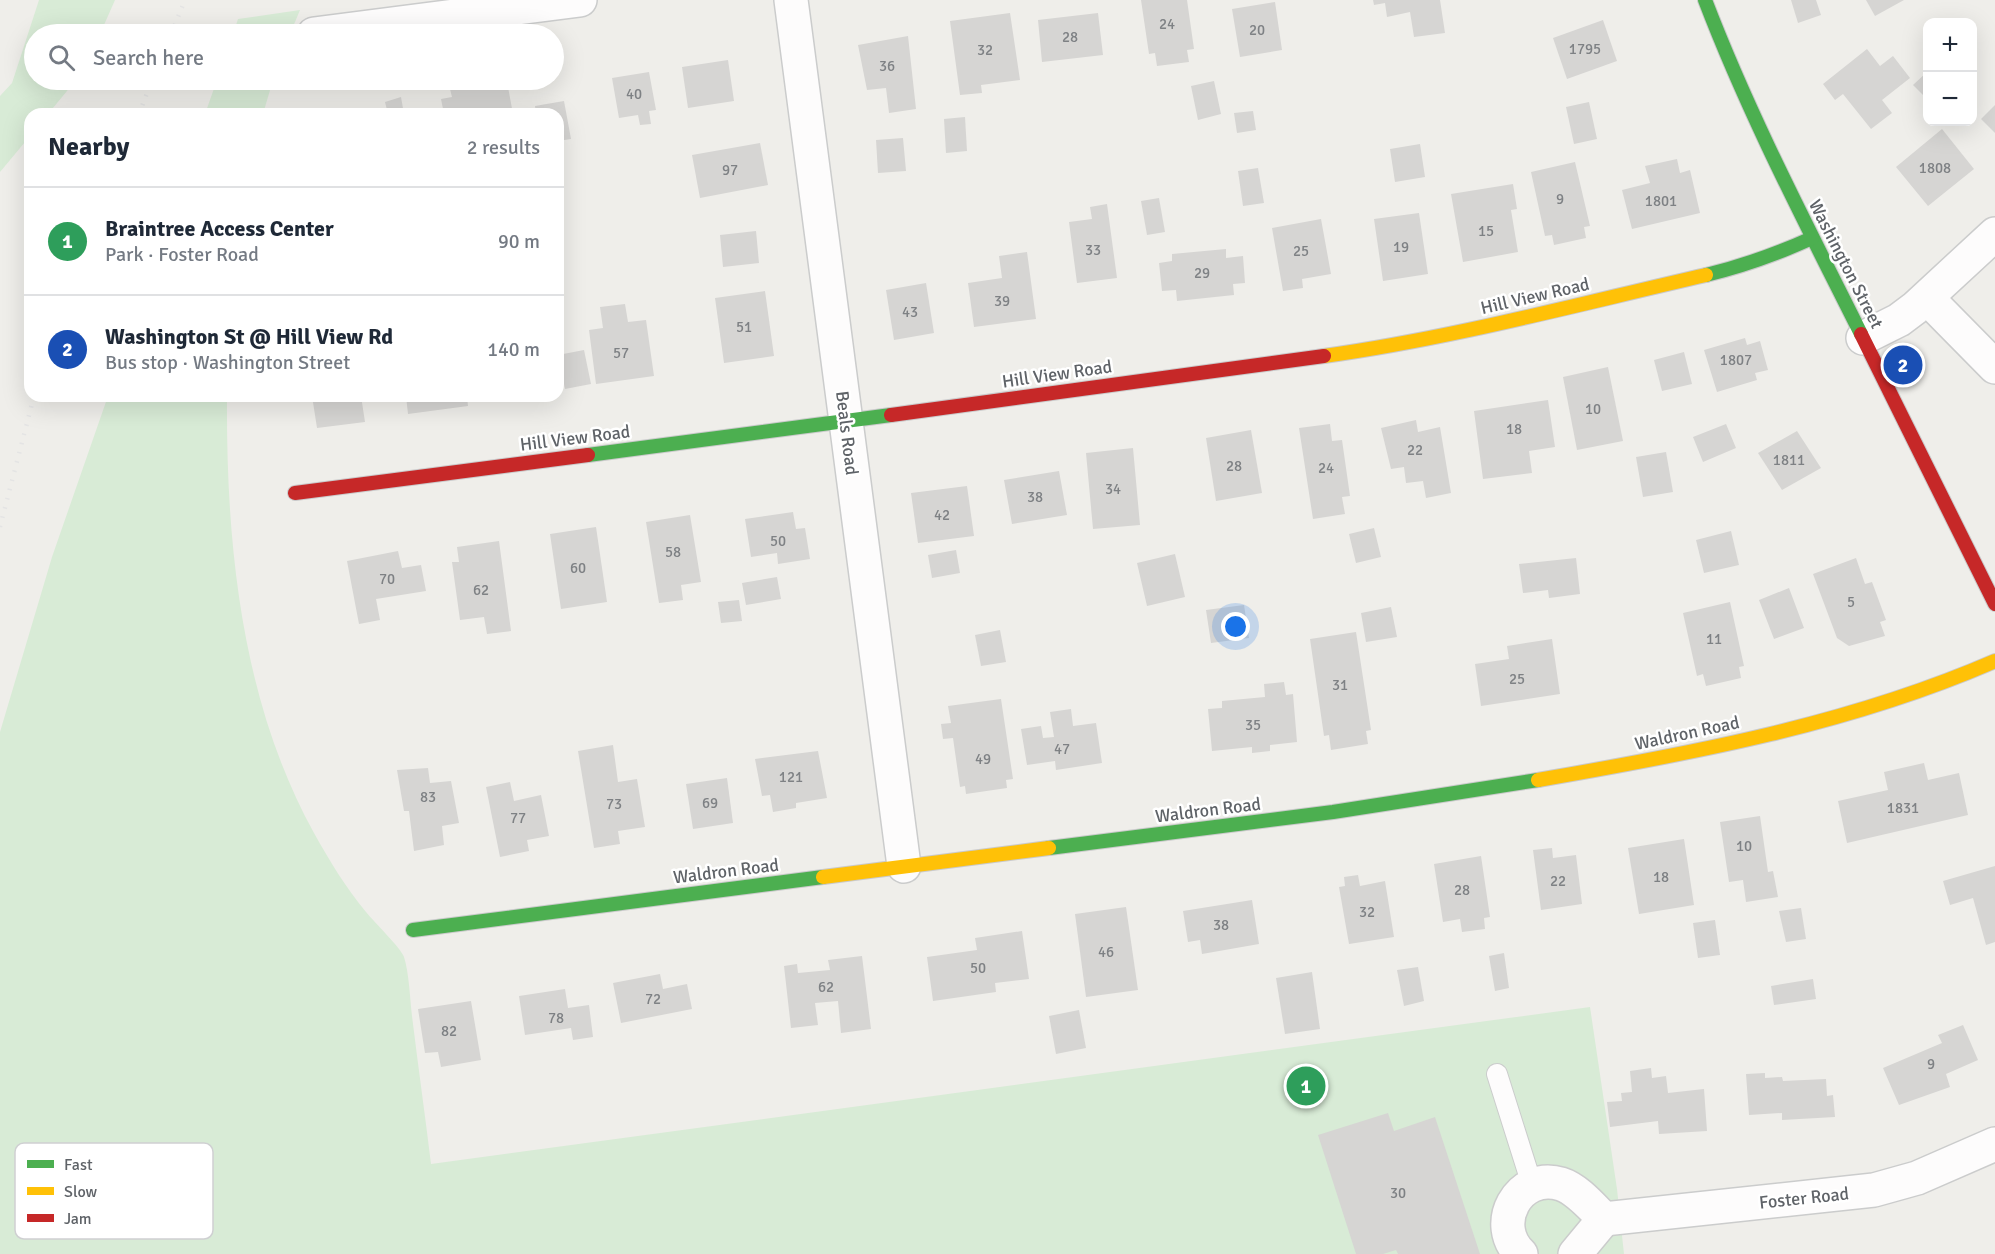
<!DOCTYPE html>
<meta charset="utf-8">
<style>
:root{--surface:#fff;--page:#f6f6f7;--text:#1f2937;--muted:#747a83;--line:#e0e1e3;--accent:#0f766e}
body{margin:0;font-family:Signika,sans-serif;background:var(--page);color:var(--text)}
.controls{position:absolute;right:18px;top:18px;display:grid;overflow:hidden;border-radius:12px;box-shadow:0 6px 24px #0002}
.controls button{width:54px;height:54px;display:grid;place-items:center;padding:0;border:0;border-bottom:2px solid var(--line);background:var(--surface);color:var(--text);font:30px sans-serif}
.you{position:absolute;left:1236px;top:627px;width:21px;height:21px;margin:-15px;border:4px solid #fff;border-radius:50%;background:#1a73e8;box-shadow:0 0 0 9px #1a73e833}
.badge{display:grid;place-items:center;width:39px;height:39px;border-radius:50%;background:var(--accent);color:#fff;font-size:20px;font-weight:700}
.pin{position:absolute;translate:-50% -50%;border:3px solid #fff;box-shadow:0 2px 6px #0006}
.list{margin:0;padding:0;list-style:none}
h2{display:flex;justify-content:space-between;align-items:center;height:78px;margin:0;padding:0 24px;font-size:26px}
h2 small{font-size:20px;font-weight:400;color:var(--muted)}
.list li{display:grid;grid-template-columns:39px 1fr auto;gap:18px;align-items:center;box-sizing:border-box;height:108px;padding:0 24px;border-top:2px solid var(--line)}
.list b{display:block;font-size:22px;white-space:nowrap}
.list p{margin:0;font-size:20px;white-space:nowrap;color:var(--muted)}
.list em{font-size:20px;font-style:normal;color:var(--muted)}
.icon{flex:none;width:33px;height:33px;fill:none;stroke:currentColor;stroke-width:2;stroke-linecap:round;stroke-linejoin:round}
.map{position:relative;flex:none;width:1995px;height:1254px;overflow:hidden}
.search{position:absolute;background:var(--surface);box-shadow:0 6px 24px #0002;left:24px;top:24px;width:540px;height:66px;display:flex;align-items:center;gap:15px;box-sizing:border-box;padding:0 21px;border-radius:33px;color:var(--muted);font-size:22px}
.panel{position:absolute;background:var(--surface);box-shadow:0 6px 24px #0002;left:24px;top:108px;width:540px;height:294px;border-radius:18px}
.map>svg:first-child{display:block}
.green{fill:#d8ebd6}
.building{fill:#d6d5d3}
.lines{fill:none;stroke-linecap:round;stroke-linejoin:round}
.lane-casing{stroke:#cbcccc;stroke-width:22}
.street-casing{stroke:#cbcccc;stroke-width:36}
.fast-casing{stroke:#cacacb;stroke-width:16}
.slow-casing{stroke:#cacacb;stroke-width:16}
.jam-casing{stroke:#cacacb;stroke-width:16}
.lane{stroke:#fdfcfc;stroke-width:20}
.street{stroke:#fdfcfc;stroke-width:33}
.fast{stroke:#4caf50;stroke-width:14}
.slow{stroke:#ffc107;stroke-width:14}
.jam{stroke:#c62828;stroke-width:14}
.rail{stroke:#e4e4e4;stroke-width:4.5;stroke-dasharray:1.5 8;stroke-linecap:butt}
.labels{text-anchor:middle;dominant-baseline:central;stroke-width:5;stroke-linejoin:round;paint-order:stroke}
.number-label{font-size:15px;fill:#7e8184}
.street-label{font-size:18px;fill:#5f6368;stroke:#fff}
.key{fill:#fff;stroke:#cfd0d2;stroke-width:1.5}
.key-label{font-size:16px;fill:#5f6368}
</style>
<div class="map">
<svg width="1995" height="1254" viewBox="0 0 1995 1254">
<rect width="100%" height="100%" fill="#efeeea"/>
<g class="green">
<path d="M39,0H115L100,34H34V80H76L48,114H30V136L0,172V96L12,83Z"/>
<path d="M300,10L290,34H233L238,19Z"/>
<path d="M217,80H273L263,114H205Z"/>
<path d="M108,396H227C226,544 241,701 314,833C329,860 346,888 366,912C374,922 401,948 404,957C409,972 410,999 412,1016C418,1065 425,1115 431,1164L1590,1007L1617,1189L1624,1254H0V732L52,557Z"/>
</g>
<g class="building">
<path d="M1141,0H1187L1194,49L1187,50L1189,62L1157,66L1155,53L1149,54Z"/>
<path d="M1373,0H1440L1445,33L1414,37L1410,12L1387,17L1385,3L1374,5Z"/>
<path d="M1791,0H1816L1821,15L1798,23Z"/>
<path d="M1866,0H1904L1875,16Z"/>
<path d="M1275,2L1282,50L1240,57L1232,9Z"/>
<path d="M1010,13L1020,80L981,85L982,93L960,95L950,21Z"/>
<path d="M1098,13L1103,55L1042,62L1038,20Z"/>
<path d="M1603,20L1617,61L1567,79L1553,38Z"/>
<path d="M908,36L916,109L889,113L886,88L867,90L858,45Z"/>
<path d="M1867,49L1880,66L1893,56L1910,78L1882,100L1892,113L1871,129L1843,94L1835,100L1823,84Z"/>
<path d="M728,60L734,101L688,108L682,67Z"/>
<path d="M1928,71V100L1913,85Z"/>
<path d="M649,72L656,110L649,111L651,124L640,125L638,115L619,118L612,78Z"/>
<path d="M477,80H498L500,89L508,87L513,114H444L441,99L452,97L449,85Z"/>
<path d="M1214,81L1221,114L1198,120L1191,86Z"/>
<path d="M401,97L404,114H388L385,102Z"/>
<path d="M564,101L571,139L558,141V114H536L535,106Z"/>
<path d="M1589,102L1597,139L1574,144L1566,107Z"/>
<path d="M1995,105V133L1981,119Z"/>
<path d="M1253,111L1256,130L1237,133L1234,113Z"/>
<path d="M965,117L967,151L946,153L944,119Z"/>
<path d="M1942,129L1974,169L1928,206L1896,167Z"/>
<path d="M903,138L906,171L878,173L876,140Z"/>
<path d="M760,143L768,185L700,198L692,155Z"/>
<path d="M1420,144L1425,177L1395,182L1390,149Z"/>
<path d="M1677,159L1680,173L1690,170L1700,213L1632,229L1622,190L1650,183L1645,166Z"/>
<path d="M1575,162L1590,226L1584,227L1586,238L1554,245L1552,235L1545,236L1531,172Z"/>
<path d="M1258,168L1264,203L1243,206L1238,171Z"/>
<path d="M1513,184L1517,209L1511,210L1518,252L1463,262L1451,194Z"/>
<path d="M1159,198L1165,232L1147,235L1141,201Z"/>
<path d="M1107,204L1117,278L1077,283L1069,222L1092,219L1090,207Z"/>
<path d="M1419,213L1428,274L1383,281L1374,219Z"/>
<path d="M1321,219L1331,274L1302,279L1303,288L1283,291L1272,228Z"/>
<path d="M756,231L759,263L723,267L720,235Z"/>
<path d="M1226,249V258L1243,256L1245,283L1233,284L1234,295L1177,301L1176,290L1162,291L1159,263L1172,261V254Z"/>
<path d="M1027,252L1036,319L974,327L968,283L1002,278L999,256Z"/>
<path d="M926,283L934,333L894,340L886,290Z"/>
<path d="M765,291L774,356L724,363L715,298Z"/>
<path d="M625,304L628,322L646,320L654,376L596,384L589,330L603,328L600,307Z"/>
<path d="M1745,338L1747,345L1760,341L1768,370L1755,373L1757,380L1717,392L1704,350Z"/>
<path d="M584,350L591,384L565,389L558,355Z"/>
<path d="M1684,352L1692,384L1662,391L1654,360Z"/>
<path d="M1608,367L1623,441L1577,450L1563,377Z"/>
<path d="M312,396H361L365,422L317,428Z"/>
<path d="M406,396H467L468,406L408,414Z"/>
<path d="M1548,400L1555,447L1529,451L1532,473L1483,479L1474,411Z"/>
<path d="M1416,420L1418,432L1440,427L1451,493L1426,498L1423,481L1406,483L1404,467L1391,469L1381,428Z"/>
<path d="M1330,424L1332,441L1342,440L1350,496L1342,497L1345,514L1313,519L1299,428Z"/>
<path d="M1726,424L1736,448L1703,462L1693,437Z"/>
<path d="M1251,430L1262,493L1216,501L1206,438Z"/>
<path d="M1797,431L1821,468L1782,490L1758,453Z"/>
<path d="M1133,448L1140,525L1093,529L1086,453Z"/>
<path d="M1666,452L1673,492L1643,497L1636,457Z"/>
<path d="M1059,471L1067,515L1012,524L1004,480Z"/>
<path d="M967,486L974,536L918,543L911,493Z"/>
<path d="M793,512L796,529L805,528L810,559L778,564L777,553L751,557L745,519Z"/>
<path d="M690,515L701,582L681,585L683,600L659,603L646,522Z"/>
<path d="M596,527L607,602L561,609L550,534Z"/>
<path d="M1374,528L1381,557L1356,563L1349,534Z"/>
<path d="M1731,531L1739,565L1704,573L1696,540Z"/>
<path d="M499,541L511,631L487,634L484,617L460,620L452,562H459L457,547Z"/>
<path d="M956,550L960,573L932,578L928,555Z"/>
<path d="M398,551L402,568L421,565L426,591L376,599L380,620L359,624L347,561Z"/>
<path d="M1175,554L1185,597L1147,606L1137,563Z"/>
<path d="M1576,558L1580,594L1549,598L1548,590L1523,593L1519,564Z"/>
<path d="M1856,558L1865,584L1872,582L1886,620L1880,622L1885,636L1849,646L1837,638L1813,574Z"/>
<path d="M777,577L781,599L746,605L742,583Z"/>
<path d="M1789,588L1804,628L1774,639L1759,600Z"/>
<path d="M739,600L742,621L721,623L718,602Z"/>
<path d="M1730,602L1744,666L1739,667L1741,678L1706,686L1703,674L1697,676L1683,613Z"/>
<path d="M1244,605L1249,638L1211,643L1206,610Z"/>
<path d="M1391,607L1397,637L1366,642L1361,613Z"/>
<path d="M1000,630L1006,662L981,666L975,635Z"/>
<path d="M1356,632L1371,730L1366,731L1368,744L1331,750L1329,735L1324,736L1310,639Z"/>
<path d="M1552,639L1560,694L1481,706L1475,664L1509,659L1507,646Z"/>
<path d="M1284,682L1286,695L1293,694L1297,742L1270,745V751L1252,753V747L1212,751L1208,709L1222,708V701L1265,697L1264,684Z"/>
<path d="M1001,699L1013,779L1006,780L1007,788L966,794L965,786L960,787L953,738L943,739L941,724L951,723L948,706Z"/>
<path d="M1071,709L1073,726L1096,723L1102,763L1056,770L1055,761L1027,765L1021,729L1041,726L1043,738L1054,737L1050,712Z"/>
<path d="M613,745L618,782L637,779L645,827L618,831L620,844L594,848L578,751Z"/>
<path d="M818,751L827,798L796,803V808L773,812L770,795L762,796L755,759Z"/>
<path d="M1924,763L1928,780L1959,773L1968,815L1847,843L1838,801L1888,790L1884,772Z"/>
<path d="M428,768L430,783L451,781L459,823L442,826L444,845L414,851L409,811H404L397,770Z"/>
<path d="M727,778L733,823L693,829L686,784Z"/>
<path d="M510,782L514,801L541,795L549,836L527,840L529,851L500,857L486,787Z"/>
<path d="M1760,816L1768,872L1773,871L1778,897L1746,902L1743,880L1729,882L1720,822Z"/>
<path d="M1684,839L1694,905L1639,914L1628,848Z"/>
<path d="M1552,848L1553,858L1576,855L1582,904L1541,910L1533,850Z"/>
<path d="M1481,856L1490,917L1484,918L1485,929L1462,932L1460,919L1443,922L1434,864Z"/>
<path d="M1995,866V942L1986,945L1973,898L1950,905L1943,881Z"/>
<path d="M1358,875L1360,886L1385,881L1394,937L1349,944L1339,887L1345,886L1344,877Z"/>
<path d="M1252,900L1259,944L1202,954L1200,940L1188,942L1183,911Z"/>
<path d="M1126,907L1138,990L1086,997L1075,914Z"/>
<path d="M1801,908L1806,939L1786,942L1779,911Z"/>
<path d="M1715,920L1720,955L1698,958L1693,923Z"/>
<path d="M1022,931L1029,979L995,983L996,992L933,1001L927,957L977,950L975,938Z"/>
<path d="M1504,953L1509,988L1495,991L1489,956Z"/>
<path d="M862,956L871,1029L841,1033L838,1001L815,1003L818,1025L791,1028L784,966L797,964L798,973L830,970L828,960Z"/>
<path d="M1418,967L1424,1001L1404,1006L1397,970Z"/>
<path d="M1312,972L1320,1029L1285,1034L1276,978Z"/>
<path d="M660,974L663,989L687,984L692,1009L621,1023L613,983Z"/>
<path d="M1813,979L1816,999L1774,1005L1771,986Z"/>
<path d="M565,989L568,1008L589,1005L593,1037L573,1040L571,1028L525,1035L519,996Z"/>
<path d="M471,1001L481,1060L441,1067L438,1052L425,1053L418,1009Z"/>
<path d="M1079,1010L1086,1048L1056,1054L1049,1016Z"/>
<path d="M1963,1025L1978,1060L1946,1074L1950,1087L1899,1105L1883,1068L1942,1043L1938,1035Z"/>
<path d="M1651,1068L1652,1078L1666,1076L1668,1093L1704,1089L1707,1131L1659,1134L1658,1121L1610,1127L1607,1102L1622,1101L1621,1093L1632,1092L1630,1071Z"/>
<path d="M1765,1073V1078L1782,1077L1783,1081L1826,1079L1827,1096L1833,1095L1835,1117L1782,1120V1113L1749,1115L1746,1074Z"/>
<path d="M1388,1113L1394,1131L1435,1117L1480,1254H1398L1396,1250L1383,1254H1356L1318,1135Z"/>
</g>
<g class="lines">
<g class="lane-casing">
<path id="lane" d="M1497,1074L1532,1185"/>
</g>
<g class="street-casing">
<g id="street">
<path d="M791,0L904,866"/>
<path d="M314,34L580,0"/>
<path d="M1927,298L1995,367"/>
<path d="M1863,338L1899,320L1915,308L1995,234"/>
<path d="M1604,1219L1874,1190L1917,1178L1995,1144"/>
<path d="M1521,1254C1490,1225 1518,1171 1561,1184C1577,1189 1592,1207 1604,1219L1575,1254"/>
</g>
</g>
<g class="fast-casing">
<g id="fast">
<path d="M1705,0C1749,115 1806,224 1861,334"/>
<path d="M1706,275C1743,266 1777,254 1812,238"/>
<path d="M588,455L891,415"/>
<path d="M1049,848L1333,812L1538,780"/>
<path d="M413,930L823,877"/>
</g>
</g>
<g class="slow-casing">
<g id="slow">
<path d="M1324,356C1453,338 1579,304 1706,275"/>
<path d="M1538,780C1694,753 1850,724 1995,661"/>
<path d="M823,877L1049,848"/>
</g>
</g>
<g class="jam-casing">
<g id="jam">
<path d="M1861,334L1995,604"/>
<path d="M891,415L1324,356"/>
<path d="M295,493L588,455"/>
</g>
</g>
<use href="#lane" class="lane"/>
<use href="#street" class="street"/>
<use href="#fast" class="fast"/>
<use href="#slow" class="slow"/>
<use href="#jam" class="jam"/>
<g class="rail">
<path d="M171,34L185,0"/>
<path d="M139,114L152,80"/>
<path d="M0,527L34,396"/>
</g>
</g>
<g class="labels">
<g class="number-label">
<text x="1167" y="24">24</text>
<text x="1257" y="30">20</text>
<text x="1070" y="37">28</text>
<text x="1585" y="49">1795</text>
<text x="985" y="50">32</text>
<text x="887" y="66">36</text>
<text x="634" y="94">40</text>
<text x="1935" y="168">1808</text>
<text x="730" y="170">97</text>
<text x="1560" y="199">9</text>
<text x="1661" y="201">1801</text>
<text x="1486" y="231">15</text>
<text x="1401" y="247">19</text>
<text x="1093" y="250">33</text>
<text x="1301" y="251">25</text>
<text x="1202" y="273">29</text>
<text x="1002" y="301">39</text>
<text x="910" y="312">43</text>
<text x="744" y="327">51</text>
<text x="621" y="353">57</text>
<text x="1736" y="360">1807</text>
<text x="1593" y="409">10</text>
<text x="1514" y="429">18</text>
<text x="1415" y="450">22</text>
<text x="1789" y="460">1811</text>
<text x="1234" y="466">28</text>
<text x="1326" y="468">24</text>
<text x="1113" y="489">34</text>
<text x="1035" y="497">38</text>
<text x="942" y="515">42</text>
<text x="778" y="541">50</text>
<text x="673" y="552">58</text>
<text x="578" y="568">60</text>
<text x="387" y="579">70</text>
<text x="481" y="590">62</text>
<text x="1851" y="602">5</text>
<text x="1714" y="639">11</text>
<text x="1517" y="679">25</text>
<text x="1340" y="685">31</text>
<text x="1253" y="725">35</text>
<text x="1062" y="749">47</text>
<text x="983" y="759">49</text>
<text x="791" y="777">121</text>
<text x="428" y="797">83</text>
<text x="710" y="803">69</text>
<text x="614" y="804">73</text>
<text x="1903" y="808">1831</text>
<text x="518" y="818">77</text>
<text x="1744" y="846">10</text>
<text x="1661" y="877">18</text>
<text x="1558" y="881">22</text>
<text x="1462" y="890">28</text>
<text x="1367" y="912">32</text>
<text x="1221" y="925">38</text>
<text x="1106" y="952">46</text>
<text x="978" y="968">50</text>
<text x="826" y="987">62</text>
<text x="653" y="999">72</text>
<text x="556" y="1018">78</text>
<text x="449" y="1031">82</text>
<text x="1931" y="1064">9</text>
<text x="1398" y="1193">30</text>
</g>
<g class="street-label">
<text transform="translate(1846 264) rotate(63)">Washington Street</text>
<text transform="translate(1535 296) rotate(-13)">Hill View Road</text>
<text transform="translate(1057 374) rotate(-8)">Hill View Road</text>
<text transform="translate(847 433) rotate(83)">Beals Road</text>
<text transform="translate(575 438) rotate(-7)">Hill View Road</text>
<text transform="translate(1687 733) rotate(-12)">Waldron Road</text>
<text transform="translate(1208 810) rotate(-7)">Waldron Road</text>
<text transform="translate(726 871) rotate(-7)">Waldron Road</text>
<text transform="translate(1804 1198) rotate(-6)">Foster Road</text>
</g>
</g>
<rect x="15" y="1143" width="198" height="96" rx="9" class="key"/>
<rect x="27" y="1160" width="27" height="8" fill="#4caf50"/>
<rect x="27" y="1187" width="27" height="8" fill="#ffc107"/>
<rect x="27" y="1214" width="27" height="8" fill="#c62828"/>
<g class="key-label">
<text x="64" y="1170">Fast</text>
<text x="64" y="1197">Slow</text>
<text x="64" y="1224">Jam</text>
</g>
</svg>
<div class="controls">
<button>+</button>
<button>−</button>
</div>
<div class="you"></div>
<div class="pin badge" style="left:1306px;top:1086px;background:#2e9e5b">1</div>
<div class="pin badge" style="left:1903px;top:365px;background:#1a4fb4">2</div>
<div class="search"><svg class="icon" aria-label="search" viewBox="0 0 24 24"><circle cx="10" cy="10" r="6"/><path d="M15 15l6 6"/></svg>Search here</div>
<section class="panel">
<h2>Nearby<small>2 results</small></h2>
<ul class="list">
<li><span class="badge" style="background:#2e9e5b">1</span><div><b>Braintree Access Center</b><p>Park · Foster Road</p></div><em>90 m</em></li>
<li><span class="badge" style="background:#1a4fb4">2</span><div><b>Washington St @ Hill View Rd</b><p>Bus stop · Washington Street</p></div><em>140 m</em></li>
</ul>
</section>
</div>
